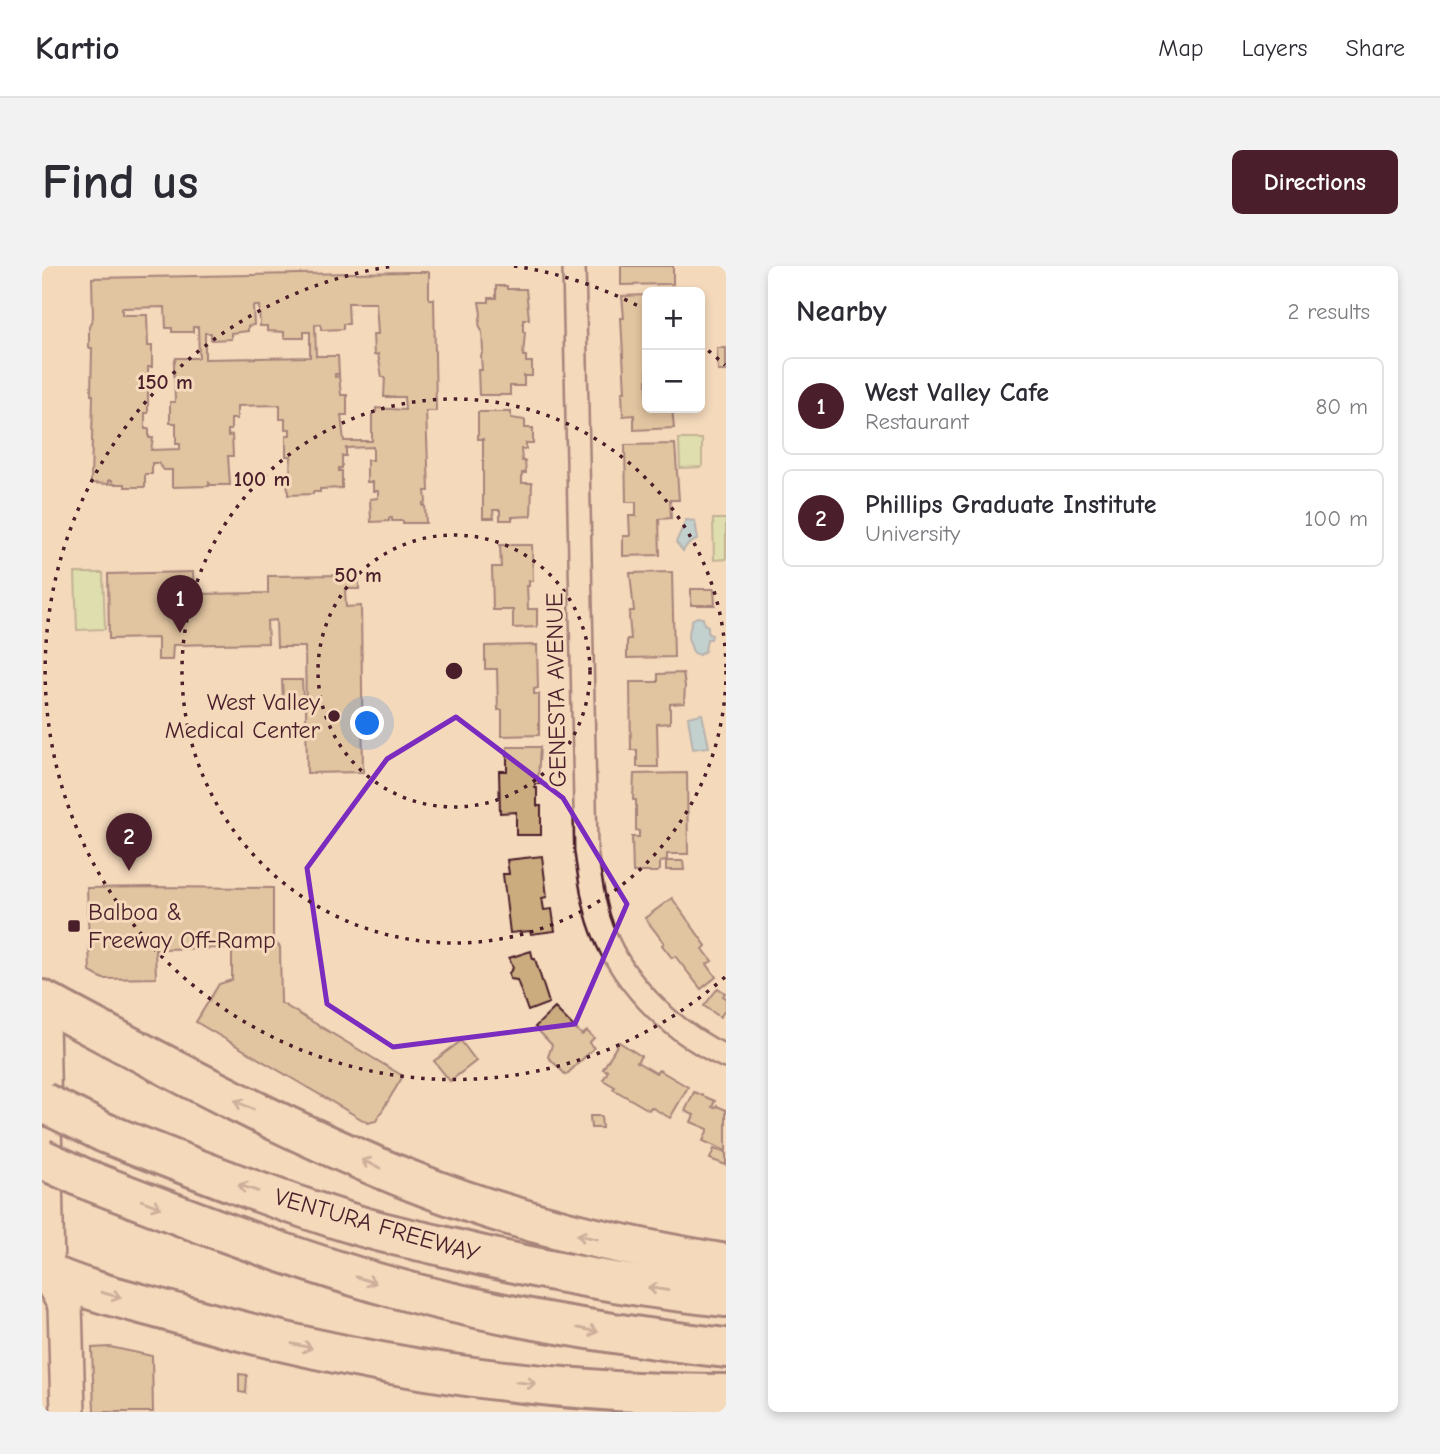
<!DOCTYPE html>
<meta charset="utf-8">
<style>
:root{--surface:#fff;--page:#f2f2f3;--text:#2b2b33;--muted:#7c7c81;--line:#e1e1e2;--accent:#4a1f2b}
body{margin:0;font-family:"Comic Neue",sans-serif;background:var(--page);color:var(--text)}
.controls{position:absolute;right:21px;top:21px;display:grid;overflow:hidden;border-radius:10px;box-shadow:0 4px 10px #0003}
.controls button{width:63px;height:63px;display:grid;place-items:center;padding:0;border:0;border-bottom:2px solid var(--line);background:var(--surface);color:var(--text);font:35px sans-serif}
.you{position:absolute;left:326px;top:458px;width:24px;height:24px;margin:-18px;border:5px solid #fff;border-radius:50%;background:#1a73e8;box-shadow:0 0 0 10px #1a73e833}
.badge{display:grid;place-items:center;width:46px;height:46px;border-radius:50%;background:var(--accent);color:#fff;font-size:23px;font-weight:700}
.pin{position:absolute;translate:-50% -58px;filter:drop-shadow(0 2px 4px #0008)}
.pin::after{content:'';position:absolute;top:37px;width:24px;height:21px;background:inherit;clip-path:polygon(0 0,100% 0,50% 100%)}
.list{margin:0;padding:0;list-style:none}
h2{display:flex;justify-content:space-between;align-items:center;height:91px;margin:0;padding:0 28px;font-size:30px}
h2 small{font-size:23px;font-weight:400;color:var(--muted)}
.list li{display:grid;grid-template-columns:46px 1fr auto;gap:21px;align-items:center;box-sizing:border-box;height:98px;margin:0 14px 14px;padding:0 14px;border:2px solid var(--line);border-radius:10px}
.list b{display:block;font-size:26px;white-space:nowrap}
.list p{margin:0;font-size:23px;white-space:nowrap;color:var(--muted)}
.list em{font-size:23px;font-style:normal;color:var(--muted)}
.map{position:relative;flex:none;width:684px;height:1146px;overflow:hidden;border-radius:10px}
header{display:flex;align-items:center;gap:42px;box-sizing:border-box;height:98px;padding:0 35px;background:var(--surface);border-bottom:2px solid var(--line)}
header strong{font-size:33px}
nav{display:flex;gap:38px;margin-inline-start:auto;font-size:24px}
.intro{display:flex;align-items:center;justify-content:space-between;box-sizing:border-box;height:168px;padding:0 42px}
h1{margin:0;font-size:49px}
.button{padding:18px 32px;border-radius:10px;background:var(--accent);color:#fff;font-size:24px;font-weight:700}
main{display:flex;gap:42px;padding:0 42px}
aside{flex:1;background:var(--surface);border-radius:10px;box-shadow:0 4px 10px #0003}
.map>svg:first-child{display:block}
.green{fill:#c4e59e;stroke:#878264;stroke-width:2}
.water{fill:#85c6e5;stroke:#6d839b;stroke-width:2}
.building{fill:#cbac7f;stroke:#4a1f2b;stroke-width:2;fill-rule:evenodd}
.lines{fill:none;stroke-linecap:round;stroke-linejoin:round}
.street-casing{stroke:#4a1f2b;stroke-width:26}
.primary-casing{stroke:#4a1f2b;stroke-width:38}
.highway-casing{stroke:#4a1f2b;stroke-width:44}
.street{stroke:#f4d9bb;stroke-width:21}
.primary{stroke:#f4d9bb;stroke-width:33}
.highway{stroke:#f4d9bb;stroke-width:38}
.highway-bridge-casing{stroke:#4a1f2b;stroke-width:44;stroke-linecap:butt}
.highway-bridge{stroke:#f4d9bb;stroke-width:38}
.oneway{stroke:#9f7c73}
.marked{fill:none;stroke:#7b2cbf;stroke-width:5;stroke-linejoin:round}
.ring{fill:none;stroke:#4a1f2b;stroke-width:3.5;stroke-dasharray:3.5 7}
.poi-dot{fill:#4a1f2b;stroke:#f4d9bb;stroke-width:2.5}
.labels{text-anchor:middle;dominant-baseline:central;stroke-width:6;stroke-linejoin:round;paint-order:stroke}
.street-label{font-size:24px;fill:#4a1f2b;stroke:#f4d9bb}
.poi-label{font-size:24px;fill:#4a1f2b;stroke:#f4d9bb;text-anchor:end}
.centre{fill:#4a1f2b;stroke:#f4d9bb;stroke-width:3.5}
.ring-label{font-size:21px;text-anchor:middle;font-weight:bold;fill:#4a1f2b;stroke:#f4d9bb;stroke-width:6;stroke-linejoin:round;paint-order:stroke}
</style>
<header>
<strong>Kartio</strong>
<nav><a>Map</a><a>Layers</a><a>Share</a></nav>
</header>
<div class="intro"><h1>Find us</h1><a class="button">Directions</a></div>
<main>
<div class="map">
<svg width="684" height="1146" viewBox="0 0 684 1146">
<rect width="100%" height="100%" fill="#f4d9bb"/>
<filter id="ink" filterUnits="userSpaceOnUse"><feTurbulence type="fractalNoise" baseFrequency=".0143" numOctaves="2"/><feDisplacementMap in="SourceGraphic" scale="14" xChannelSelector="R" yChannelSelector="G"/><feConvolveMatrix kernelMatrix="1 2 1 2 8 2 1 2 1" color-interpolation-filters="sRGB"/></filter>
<g filter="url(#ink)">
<g class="green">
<path d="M637,173H660V201L638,202Z"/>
<path d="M671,253H684V293L672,294Z"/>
<path d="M33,307H61L63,363L35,364Z"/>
</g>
<g class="water">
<path d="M644,254L653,255L656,273L645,279L641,285L634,276Z"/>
<path d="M655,351L661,352L662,358L666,360V368L670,369L669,373H665L663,385L657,389L651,386L646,372L650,354Z"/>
<path d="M660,448L667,481L651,483L646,451Z"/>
</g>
<g class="building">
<path d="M579,0H631V18L579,19Z"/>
<path d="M366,6H387V33H392L394,145H384L387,225H383L384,236L381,237V240L383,239L384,257H361V255H350V252H347V255L329,256L328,233L336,232V225H331V216H325V194H331V181L304,182V190H300V202H297V205H300V222L278,223V226H271V228L246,229L245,207H248L249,190H244V169H248V163H243V153H238V139L195,140V153H189V164H186V170L190,169L191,190H186L188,219H169L167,217V220L130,221V204H122L116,197H110V208H103V221H83V218H70V214H67V218L49,217L51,129H49L50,82H47V61L51,51L50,12ZM306,37H334L336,68H331L332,89L336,88L340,111H343L342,131H362L363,144L334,142V146L330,148V175H302L299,149H305V129H299L297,110L293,111V108H297L296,90H274L273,59L279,58V64L301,63V58H307ZM211,40H217L218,60H225V65L242,66V72H262V66H268V91L163,93V67H169V74L189,73V67L206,65V60L212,59ZM123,41L124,62H130V66H151V61H156L157,92H134L132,98L133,136H128V157H134V178H138V183L109,184L111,172H107V163H103V147H106V101H110V80H106L105,49H80V42Z"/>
<path d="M454,20H465V23H484L487,53H481V66H483L481,90H484V96H490V110H482V120H468V129H437L436,104H440L439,90L441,85L440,66L437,58L439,48L437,36H447V32H454Z"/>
<path d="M605,29V142H630L632,162L592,164V149L581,150L580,126H583L579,52H582L580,30Z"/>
<path d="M675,82H684V105H676Z"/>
<path d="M436,146H469V152L483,154V162H491V177H484V183H479L480,195H483L484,207H480V217H490L489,250L470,251V254H458V244H451L452,252H441V173H436Z"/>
<path d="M633,178L637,234H628L629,252L617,253L618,289L581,290V270H588L587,250H594V236H584L583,179Z"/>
<path d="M458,279H490L491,315H487V320H485L486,343H495V361L471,362V344H451L450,301H459Z"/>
<path d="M151,306L152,328L226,327V310L303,309L304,314L317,313V323H303L304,341L319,340L321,506L265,507L263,381H235L234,354L225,355L226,377L131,379L130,394H116V372L67,373L66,308Z"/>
<path d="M630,306L632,391L585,392V373H589L587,351L588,345H592L588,307Z"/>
<path d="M649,323H672L673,339H649Z"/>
<path d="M495,379L496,422L492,423V428H497V469L460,470V444H456L455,403H443V380Z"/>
<path d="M641,407L643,420L642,437L628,438V457L615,458L616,501H595V484H589L588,416H616V408Z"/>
<path d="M240,414H260L261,433L241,434Z"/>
<path d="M465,481H498L496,513H499V518H493V522H495V540H499V569H474V546L458,547L457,505H465Z"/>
<path d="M645,507L646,588H625V595H641L642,604H624V595L618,596V604L615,606H591L590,571H597V565L594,564V534H591L592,508Z"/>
<path d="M500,590L505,631L500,632L502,644L510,643L513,665L489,668L488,665L468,667L461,608H467L465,594Z"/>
<path d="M108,621L231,622V674L238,681L239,737L361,810L334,855L326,857L154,756L177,718L190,714V682L113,683L114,712L61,713L48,706L45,622Z"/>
<path d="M630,632L664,680L661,683L670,695L665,698L674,711L659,723L633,690L630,692L620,679L622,677L603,652Z"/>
<path d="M489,685L491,693H493L507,737L486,745L475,714L468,713L467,707L471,702L467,692Z"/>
<path d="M676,722L683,727L681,730L684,732V743L678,751L662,740Z"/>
<path d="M513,742L540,769L545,765L552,772L547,777L552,782L524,809L506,791L510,779L493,761Z"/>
<path d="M419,775L434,795L408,815L392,795Z"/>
<path d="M577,776L599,790L595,796L614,807L617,804L646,821L628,852L609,841L607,844L571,823L573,821L561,814L566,805L561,803Z"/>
<path d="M652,826L673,835L670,841L673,842L675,840L684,844V885L661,875L666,863L649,856L652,849L643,845Z"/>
<path d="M548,850H559L560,862H549Z"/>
<path d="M672,883L684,887V899L668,893Z"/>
<path d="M68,1081L110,1090L111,1146H52L50,1082Z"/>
<path d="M197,1108L205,1109L204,1127L197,1126Z"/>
</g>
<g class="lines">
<g class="street-casing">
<path id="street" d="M532,0L544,584C547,607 550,630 557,653C576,714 627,764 684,791"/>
</g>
<g class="primary-casing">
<path id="primary" d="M0,753L5,1007L23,1039L26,1146"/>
</g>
<g class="highway-casing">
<g id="highway">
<path d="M0,734C122,799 244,865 372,916C472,956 578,980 684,998"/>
<path d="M63,867C147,900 232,934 318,960C344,968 370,973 396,979C491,1003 587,1021 684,1031"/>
<path d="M46,914C141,951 237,988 335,1017C449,1050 566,1068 684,1082"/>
<path d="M0,1005C42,1025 91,1035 136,1048C314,1099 498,1129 684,1128"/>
</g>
</g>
<use href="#street" class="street"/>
<use href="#primary" class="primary"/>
<use href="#highway" class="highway"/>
<g class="highway-bridge-casing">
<g id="highway-bridge">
<path d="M0,836L63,867"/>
<path d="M0,893L46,914"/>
</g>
</g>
<use href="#highway-bridge" class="highway-bridge"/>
</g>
<defs><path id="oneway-shaft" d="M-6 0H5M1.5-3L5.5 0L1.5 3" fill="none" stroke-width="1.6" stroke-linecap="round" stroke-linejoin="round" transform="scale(1.75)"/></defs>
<g class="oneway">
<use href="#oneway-shaft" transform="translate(202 839) rotate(-154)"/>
<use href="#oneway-shaft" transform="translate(329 898) rotate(-157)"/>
<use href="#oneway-shaft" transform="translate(206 922) rotate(-161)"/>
<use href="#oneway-shaft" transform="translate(109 938) rotate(21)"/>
<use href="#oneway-shaft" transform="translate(545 971) rotate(-168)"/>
<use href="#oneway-shaft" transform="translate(324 1014) rotate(17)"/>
<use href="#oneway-shaft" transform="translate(616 1023) rotate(-171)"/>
<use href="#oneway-shaft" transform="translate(69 1029) rotate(16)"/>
<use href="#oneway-shaft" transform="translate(546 1064) rotate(11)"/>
<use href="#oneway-shaft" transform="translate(260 1080) rotate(13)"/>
<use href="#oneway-shaft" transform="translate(484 1117) rotate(6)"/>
</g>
</g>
<path d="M0 0H684V1146H0ZM414,451L521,532L585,638L533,758L351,781L285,738L265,602L345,493Z" fill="#f4d9bb" fill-opacity=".55" fill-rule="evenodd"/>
<path class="marked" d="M414,451L521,532L585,638L533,758L351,781L285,738L265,602L345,493Z"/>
<g class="ring">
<circle cx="412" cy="405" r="136"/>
<circle cx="412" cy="405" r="272"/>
<path d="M683 711A409 409 0 1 1 352 0M472 0A409 409 0 0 1 604 44M658 78A409 409 0 0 1 683 99"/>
</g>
<g class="poi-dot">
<circle cx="292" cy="450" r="7"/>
<rect x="25" y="653" width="14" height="14" rx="3.5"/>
</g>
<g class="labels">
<g class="street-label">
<text transform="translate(514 424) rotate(-91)">GENESTA AVENUE</text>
<text transform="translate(335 959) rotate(16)">VENTURA FREEWAY</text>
</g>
<g class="poi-label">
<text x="278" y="436">West Valley<tspan x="278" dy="28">Medical Center</tspan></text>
<text x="46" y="646" text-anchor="start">Balboa &amp;<tspan x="46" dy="28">Freeway Off-Ramp</tspan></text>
</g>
</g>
<circle cx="412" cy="405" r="10" class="centre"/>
<g class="ring-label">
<text x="123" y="123">150 m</text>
<text x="220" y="220">100 m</text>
<text x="316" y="316">50 m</text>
</g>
</svg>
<div class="controls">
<button>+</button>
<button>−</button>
</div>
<div class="you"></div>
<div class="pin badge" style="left:138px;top:367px">1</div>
<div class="pin badge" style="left:87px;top:605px">2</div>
</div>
<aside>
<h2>Nearby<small>2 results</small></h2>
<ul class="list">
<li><span class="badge">1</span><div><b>West Valley Cafe</b><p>Restaurant</p></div><em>80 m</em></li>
<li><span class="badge">2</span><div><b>Phillips Graduate Institute</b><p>University</p></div><em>100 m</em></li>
</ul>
</aside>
</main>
